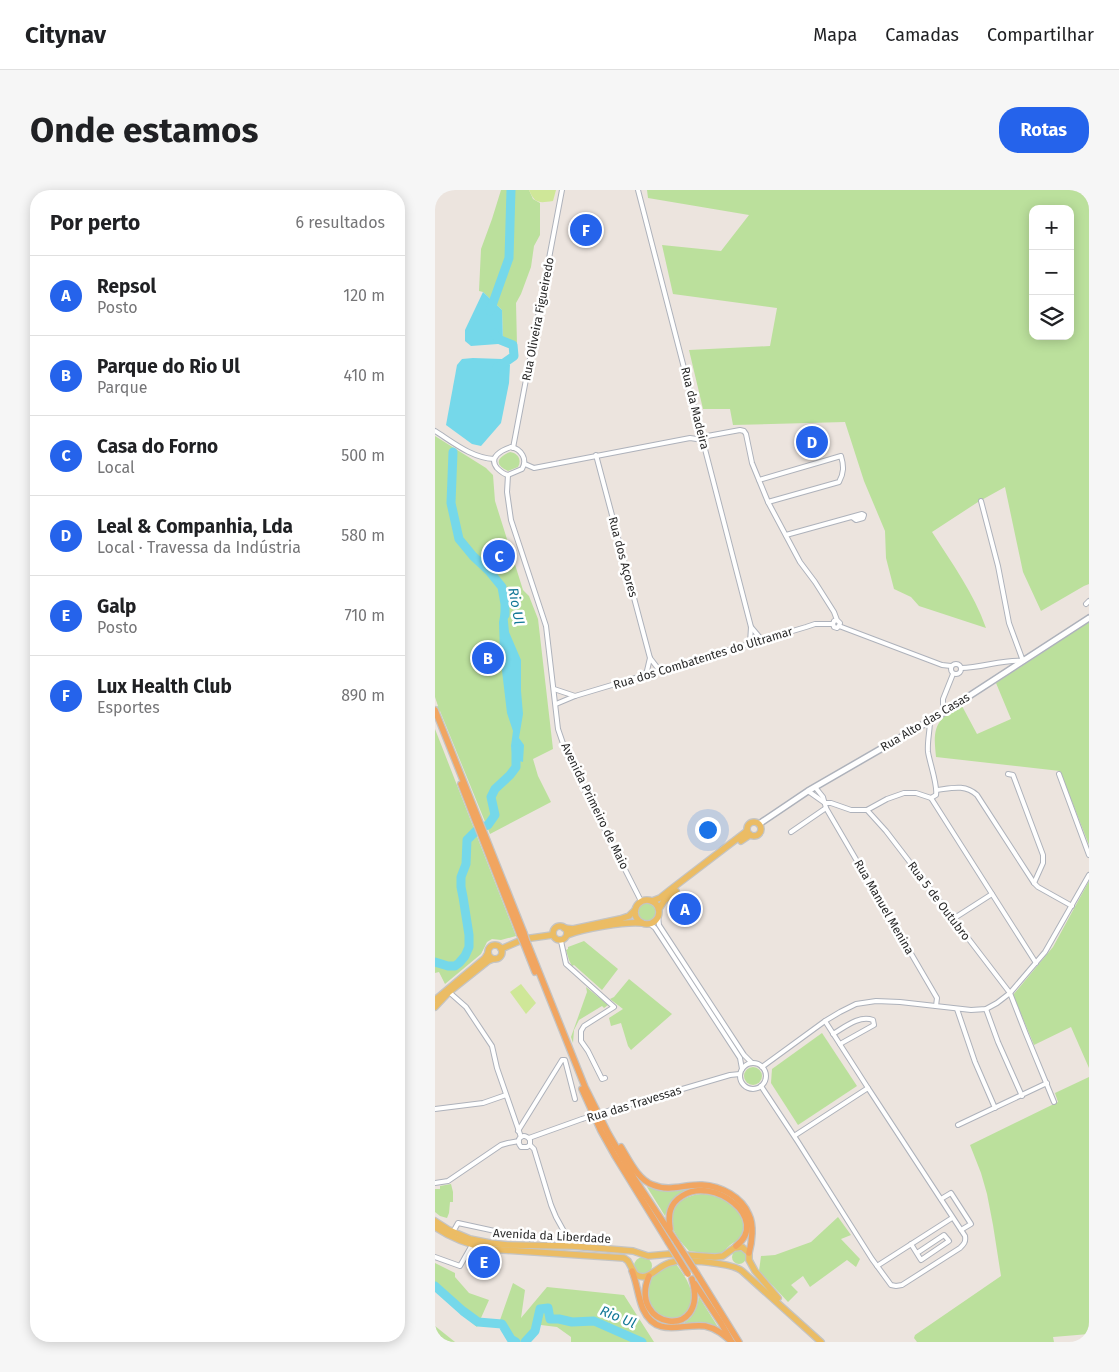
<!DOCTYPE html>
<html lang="pt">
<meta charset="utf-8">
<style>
:root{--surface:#fff;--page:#f6f6f6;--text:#202124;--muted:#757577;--line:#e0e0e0;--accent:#2563eb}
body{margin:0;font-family:"Fira Sans",sans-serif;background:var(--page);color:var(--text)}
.controls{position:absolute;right:15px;top:15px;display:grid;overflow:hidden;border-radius:10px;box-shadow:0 2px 12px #0003}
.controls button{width:45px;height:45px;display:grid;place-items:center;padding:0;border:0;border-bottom:1px solid var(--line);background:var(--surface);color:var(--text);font:25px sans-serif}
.you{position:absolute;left:272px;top:639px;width:18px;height:18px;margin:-12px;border:4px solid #fff;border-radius:50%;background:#1a73e8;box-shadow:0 0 0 8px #1a73e833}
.badge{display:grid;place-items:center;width:32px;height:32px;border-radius:50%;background:var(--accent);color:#fff;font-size:16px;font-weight:700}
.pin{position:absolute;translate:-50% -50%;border:2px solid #fff;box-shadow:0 1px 5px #0006}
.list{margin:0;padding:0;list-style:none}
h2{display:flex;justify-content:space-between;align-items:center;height:65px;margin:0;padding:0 20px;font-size:21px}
h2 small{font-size:16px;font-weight:400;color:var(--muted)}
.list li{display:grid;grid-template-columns:32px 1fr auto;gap:15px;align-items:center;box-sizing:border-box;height:80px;padding:0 20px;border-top:1px solid var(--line)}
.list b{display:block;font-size:19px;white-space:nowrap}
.list p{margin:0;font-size:16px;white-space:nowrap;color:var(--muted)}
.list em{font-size:16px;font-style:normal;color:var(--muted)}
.icon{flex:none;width:28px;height:28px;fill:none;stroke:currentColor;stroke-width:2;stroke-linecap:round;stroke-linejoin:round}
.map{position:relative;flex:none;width:654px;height:1152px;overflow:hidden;border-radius:20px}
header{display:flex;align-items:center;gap:30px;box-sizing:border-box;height:70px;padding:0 25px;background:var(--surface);border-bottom:1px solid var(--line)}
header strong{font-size:24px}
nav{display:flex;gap:28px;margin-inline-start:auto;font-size:18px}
.intro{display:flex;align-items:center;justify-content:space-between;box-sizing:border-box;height:120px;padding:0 30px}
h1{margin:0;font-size:35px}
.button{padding:12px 22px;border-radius:20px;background:var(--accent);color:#fff;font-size:18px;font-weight:700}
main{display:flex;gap:30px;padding:0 30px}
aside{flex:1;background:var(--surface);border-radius:20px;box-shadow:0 2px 12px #0003}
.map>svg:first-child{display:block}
.green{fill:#bbe09c;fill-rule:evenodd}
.pitch{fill:#cfe798}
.water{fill:#75d8ea}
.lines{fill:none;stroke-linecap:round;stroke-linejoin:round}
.stream{stroke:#75d8ea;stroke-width:1}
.river{stroke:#75d8ea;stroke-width:9}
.minor-casing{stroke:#aeb2bb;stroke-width:6}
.secondary-casing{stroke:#aeb2bb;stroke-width:8}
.primary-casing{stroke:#c4c4c4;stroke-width:8}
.trunk-casing{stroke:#c4c4c4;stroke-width:8}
.minor{stroke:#fff;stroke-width:4}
.secondary{stroke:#fff;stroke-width:5}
.primary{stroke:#ebbc64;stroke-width:5.5}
.trunk{stroke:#f1a560;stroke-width:5.5}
.minor-bridge-casing{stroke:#aeb2bb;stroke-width:6;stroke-linecap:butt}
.trunk-bridge-casing{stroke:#c4c4c4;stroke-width:8;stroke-linecap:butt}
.minor-bridge{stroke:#fff;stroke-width:4}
.trunk-bridge{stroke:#f1a560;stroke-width:5.5}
.labels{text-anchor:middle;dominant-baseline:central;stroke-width:5;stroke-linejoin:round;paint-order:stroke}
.street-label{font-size:12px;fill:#2b2b2b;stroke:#fff}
.water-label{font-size:14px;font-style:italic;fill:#137897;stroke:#fff}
</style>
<header>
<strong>Citynav</strong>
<nav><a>Mapa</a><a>Camadas</a><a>Compartilhar</a></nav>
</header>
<div class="intro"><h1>Onde estamos</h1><a class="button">Rotas</a></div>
<main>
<aside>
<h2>Por perto<small>6 resultados</small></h2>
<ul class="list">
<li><span class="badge">A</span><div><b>Repsol</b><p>Posto</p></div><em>120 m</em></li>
<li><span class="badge">B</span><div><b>Parque do Rio Ul</b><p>Parque</p></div><em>410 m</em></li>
<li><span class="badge">C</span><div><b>Casa do Forno</b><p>Local</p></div><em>500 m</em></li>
<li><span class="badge">D</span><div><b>Leal &amp; Companhia, Lda</b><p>Local · Travessa da Indústria</p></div><em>580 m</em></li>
<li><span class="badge">E</span><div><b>Galp</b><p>Posto</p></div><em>710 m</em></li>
<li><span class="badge">F</span><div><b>Lux Health Club</b><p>Esportes</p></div><em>890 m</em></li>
</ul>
</aside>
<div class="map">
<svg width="654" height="1152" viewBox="0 0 654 1152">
<rect width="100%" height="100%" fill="#ece4de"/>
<g class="green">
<path d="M66,0H94L98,9L105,13V45L99,56L96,77L86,104L81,113L82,155L68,150L67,120L48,102L44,101L46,59L57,29Z"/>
<path d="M212,0H654V394L649,396L606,421L588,382L570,297L543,312L497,342C516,372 539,403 551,438L484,416L476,407L459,399L451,368L450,341L429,291L410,232L298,235L295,219H268L254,160L335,156L342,118L238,104L227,55L286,61L314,25L213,8ZM598,19H635V146H598Z"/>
<path d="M0,246L51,278L58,285L60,311L88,400L94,406L103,429L118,559L98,569L103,586L116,612L55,644L5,521L0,523V518L3,516L0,507Z"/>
<path d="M75,262C83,263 87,270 83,277L73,281C58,274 63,267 75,262Z"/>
<path d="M654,432V655L625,581L501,567C500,555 497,539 507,529C512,523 521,520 527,516L542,544L576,529L561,493Z"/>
<path d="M0,539L81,746L66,750L57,749L52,752L46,764L10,794L4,782L0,783Z"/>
<path d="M654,691V878L636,837L599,855L578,805L618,757Z"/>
<circle cx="212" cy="722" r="9"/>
<path d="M149,751L183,779L167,800L139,775L137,776L134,770L131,760L133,759V757Z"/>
<path d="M194,789L237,824L196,860L193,856L186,833L176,836L174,828L188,819L175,809L179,807Z"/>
<path d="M151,797L173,815L169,818L167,816L144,830L139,840L138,853L136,847L152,802Z"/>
<path d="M387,843L422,896L363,935L336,893L337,879Z"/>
<circle cx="318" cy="886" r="9"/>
<path d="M654,887V1144L618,1147L619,1152H482L479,1148L480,1145L566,1086L558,1035L552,1004L546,983L535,955L623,912L620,903Z"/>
<path d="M16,994L18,1002V1012H15L14,1023L12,1028L5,1026L0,1022V999H5V996Z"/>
<path d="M212,997C228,1002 241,1001 258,998C241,1005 236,1009 230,1026Z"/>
<path d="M269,1004C286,1006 304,1015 308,1033C309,1037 310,1041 308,1045C304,1051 298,1052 293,1057C290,1060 289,1063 285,1065L254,1061C248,1054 239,1045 237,1035C233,1014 252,1004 269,1004Z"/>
<path d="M403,1027L416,1045L406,1049L425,1069L421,1077L412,1070L375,1097L368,1086L356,1095L363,1102L353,1112L324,1081L326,1066L340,1065L376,1052Z"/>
<circle cx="304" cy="1067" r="7"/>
<circle cx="208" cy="1076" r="9"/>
<path d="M0,1073L20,1083V1087L34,1103L54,1110L42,1137L23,1121L0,1097Z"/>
<path d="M241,1074C255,1093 265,1109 246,1128C242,1129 235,1130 231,1129C227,1128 220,1123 218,1121C213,1113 211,1098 215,1090C220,1081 232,1075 241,1074Z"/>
<path d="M78,1093L90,1100L86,1128L112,1097L189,1105L219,1152H136V1147L122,1137L98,1134L96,1150L86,1152L81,1149L79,1150L69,1133L65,1130Z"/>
<path d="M264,1107L283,1137C270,1133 258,1133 245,1135C257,1130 262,1120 264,1107Z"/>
<path d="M0,1136L20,1152H0Z"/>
</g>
<g class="pitch">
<path d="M94,0H121L118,11C104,13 100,14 94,0Z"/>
<path d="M86,794L101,813L91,824L75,802Z"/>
</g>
<g class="water">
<path d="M48,102L67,120L68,151L63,154L36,156L30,151V140Z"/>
<path d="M38,168L67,169L75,175L74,193L66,233L46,256L37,254L11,235L22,175L27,169Z"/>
<path d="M70,414L72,422L74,442L86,470V501L88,524L84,548L89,555L88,572L78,569L76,556L78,541L72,523L65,464L64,432L67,416Z"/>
</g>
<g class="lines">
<path class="stream" d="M54,381L76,365"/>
<g class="river">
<path d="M55,121L74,68L76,0"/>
<path d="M59,143L63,149L78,155L79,166L62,178"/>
<path d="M18,262L16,313L24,349L38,366L54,381L67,397L70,414V425"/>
<path d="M50,636L53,635L60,625L56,607L60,599L75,585L81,577V559"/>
<path d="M0,772L13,776H20L24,773L30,766L34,757V745L28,707L26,697V687L31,674L32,650L41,641"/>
<path d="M0,1096L28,1121L43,1132L67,1134L76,1149L81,1152"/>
<path d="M90,1152L100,1141L105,1119L113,1118L115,1129H124L137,1132L159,1131L207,1152"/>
</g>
<g class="minor-casing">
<g id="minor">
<path d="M203,0L316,437L315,453"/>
<path d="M0,241C19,253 37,268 59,269"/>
<path d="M267,247L305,240L309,241L311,244L317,273L333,312L365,372L380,392L399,422L402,430L405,433L404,436L402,438L399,437L398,434L399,431L402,430"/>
<path d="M76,257C86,259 93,269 87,279L73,285C68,284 65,281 62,278C53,267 67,260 76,257Z"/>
<path d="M78,258L127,0"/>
<path d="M161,265L215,468L225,481"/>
<path d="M90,274L99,278L255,248L268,250"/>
<path d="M73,285L72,302L76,330L111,436L123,539L132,565L206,711"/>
<path d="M324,290L406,266C409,276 409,283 404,292L333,312"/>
<path d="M351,345L427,324L429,325L428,328L421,330L417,327"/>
<path d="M651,414L654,411"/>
<path d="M404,436L507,475L516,476"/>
<path d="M316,437L327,450"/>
<circle cx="521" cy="479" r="5"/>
<path d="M526,478C547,478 568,469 588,471L574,433L563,376L546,311"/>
<path d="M211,485L215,468"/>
<path d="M119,499L140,506"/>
<path d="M121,514L140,506L371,437L380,434H398"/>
<path d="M508,523V509L518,484"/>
<path d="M573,584L578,585L608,665V673L599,693"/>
<path d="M624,584L654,665"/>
<path d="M380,597L388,607L391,618L502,808L501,816"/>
<path d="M502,600C517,598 530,594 542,605L599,693L603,697L637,716"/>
<path d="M373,601L390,613H396L416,620H432L452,609L469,603H481L496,608L501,605C503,596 495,574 493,562C492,552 495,541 495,530"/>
<path d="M496,608L601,773"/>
<path d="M432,620L451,641L575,803L591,844L619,912"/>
<path d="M356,642L391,618"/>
<path d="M223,726L224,735L309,865L317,873"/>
<path d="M518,729L557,704"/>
<path d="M215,734L220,738L305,868L307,879"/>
<path d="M126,751L131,774L179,817L149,836L146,841V851L153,861L167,889L170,888"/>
<path d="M14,802L31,817L57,856L62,878L86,947"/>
<path d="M522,819L540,872L560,918"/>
<path d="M551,819L563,852L587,906"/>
<path d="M390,831L433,898"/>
<path d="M398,844C410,837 424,825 438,830L439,835L405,854"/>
<circle cx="318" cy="886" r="13"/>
<path d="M327,877L390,831L405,822L421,814L441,811L465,812L536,820L551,819L562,813L575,803L610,762L654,685"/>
<path d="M326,896L363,952L437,1069L456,1095L461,1096L467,1095L525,1058C529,1054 531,1052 530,1046L433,898L359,946"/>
<path d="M0,919L48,913L71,905"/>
<path d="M176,920L295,885L305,884"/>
<path d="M523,935L612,893"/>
<path d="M83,941L127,870H130L140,909"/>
<path d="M94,948L147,929"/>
<path d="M95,955L92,957H86C79,949 89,941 95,950V955L99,959L116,1015L121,1027L137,1056"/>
<path d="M0,993L13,991L66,955L73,953L84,951"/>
<path d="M506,1009L516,1003L536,1034L526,1040"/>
<path d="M18,1042L23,1033L97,1049"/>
<path d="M476,1054L486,1070L514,1051L509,1045L482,1063"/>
<path d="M0,1067L25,1076L37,1055"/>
<path d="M442,1076L517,1028"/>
</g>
</g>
<g class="secondary-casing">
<path id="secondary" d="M324,634L373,601L508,523L654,428"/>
</g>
<g class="primary-casing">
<g id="primary">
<circle cx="319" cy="639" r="7"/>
<path d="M306,651L315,645"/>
<circle cx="212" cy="722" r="12"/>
<path d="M217,711L225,708L235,700L312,641"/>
<path d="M224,719L229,711L241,701"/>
<circle cx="125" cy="743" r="7"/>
<path d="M129,738L138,739L185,729L194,726L200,720"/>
<path d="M132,745C146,739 191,731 207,733"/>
<circle cx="60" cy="762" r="7"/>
<path d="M66,759L89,749L117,745"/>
<path d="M0,810L50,768L53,763"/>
<path d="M0,817L14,802L53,771L58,769"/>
<path d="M0,1031L14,1040L35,1049L55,1053L72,1055L137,1056L198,1061L213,1066L235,1064L280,1067L288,1066L299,1058L307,1057L314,1063V1070L320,1081L343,1108"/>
<path d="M0,1037C17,1049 35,1055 54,1059L189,1068L193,1071L200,1084C214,1094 222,1074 238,1072C250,1069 298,1073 307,1081L386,1152"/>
</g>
</g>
<g class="trunk-casing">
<g id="trunk">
<path d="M0,520L89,743"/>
<path d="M26,594L85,745"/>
<path d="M92,752L150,897L173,943L199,988L242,1053"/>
<path d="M89,754L100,782"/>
<path d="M147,899L166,941L180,966L233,1052"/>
<path d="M186,957C194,970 203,990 218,995C234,1002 251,994 267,995C286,996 307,1007 314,1025C319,1035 317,1052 314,1063"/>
<path d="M235,1039C233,1025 234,1014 247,1006C278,985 336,1029 301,1056"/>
<path d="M197,1081C202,1093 203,1107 208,1119C222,1149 247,1133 270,1136C281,1138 289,1145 297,1152"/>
<path d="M262,1084L304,1152"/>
<path d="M214,1086C192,1139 275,1152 257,1089"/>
<path d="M260,1094L286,1133L295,1149"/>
</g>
</g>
<use href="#minor" class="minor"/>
<use href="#secondary" class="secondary"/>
<use href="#primary" class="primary"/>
<use href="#trunk" class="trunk"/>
<g class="minor-bridge-casing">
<path id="minor-bridge" d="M147,929L176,920"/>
</g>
<g class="trunk-bridge-casing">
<g id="trunk-bridge">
<path d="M89,743L92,752"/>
<path d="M85,745L89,754"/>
<path d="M233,1052L253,1084"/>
<path d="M242,1053L262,1084"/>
</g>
</g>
<use href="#minor-bridge" class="minor-bridge"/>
<use href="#trunk-bridge" class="trunk-bridge"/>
</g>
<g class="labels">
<g class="street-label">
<text transform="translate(103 129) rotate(-79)">Rua Oliveira Figueiredo</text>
<text transform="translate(260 218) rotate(76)">Rua da Madeira</text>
<text transform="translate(188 367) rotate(75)">Rua dos Açores</text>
<text transform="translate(268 468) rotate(-17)">Rua dos Combatentes do Ultramar</text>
<text transform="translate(490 532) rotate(-31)">Rua Alto das Casas</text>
<text transform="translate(160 616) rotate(64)">Avenida Primeiro de Maio</text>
<text transform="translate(504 711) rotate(53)">Rua 5 de Outubro</text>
<text transform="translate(449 717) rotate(60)">Rua Manuel Menina</text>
<text transform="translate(199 914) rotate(-17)">Rua das Travessas</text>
<text transform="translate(117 1046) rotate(3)">Avenida da Liberdade</text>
</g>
<g class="water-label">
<text transform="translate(81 416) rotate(80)">Rio Ul</text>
<text transform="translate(183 1127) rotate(22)">Rio Ul</text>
</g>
</g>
</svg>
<div class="controls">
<button>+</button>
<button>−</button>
<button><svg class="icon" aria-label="layers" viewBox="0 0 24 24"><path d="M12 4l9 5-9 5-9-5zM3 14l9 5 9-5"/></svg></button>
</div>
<div class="you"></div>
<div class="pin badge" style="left:250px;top:719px">A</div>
<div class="pin badge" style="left:53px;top:468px">B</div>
<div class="pin badge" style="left:64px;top:366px">C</div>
<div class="pin badge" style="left:377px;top:252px">D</div>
<div class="pin badge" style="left:49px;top:1072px">E</div>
<div class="pin badge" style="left:151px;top:40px">F</div>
</div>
</main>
